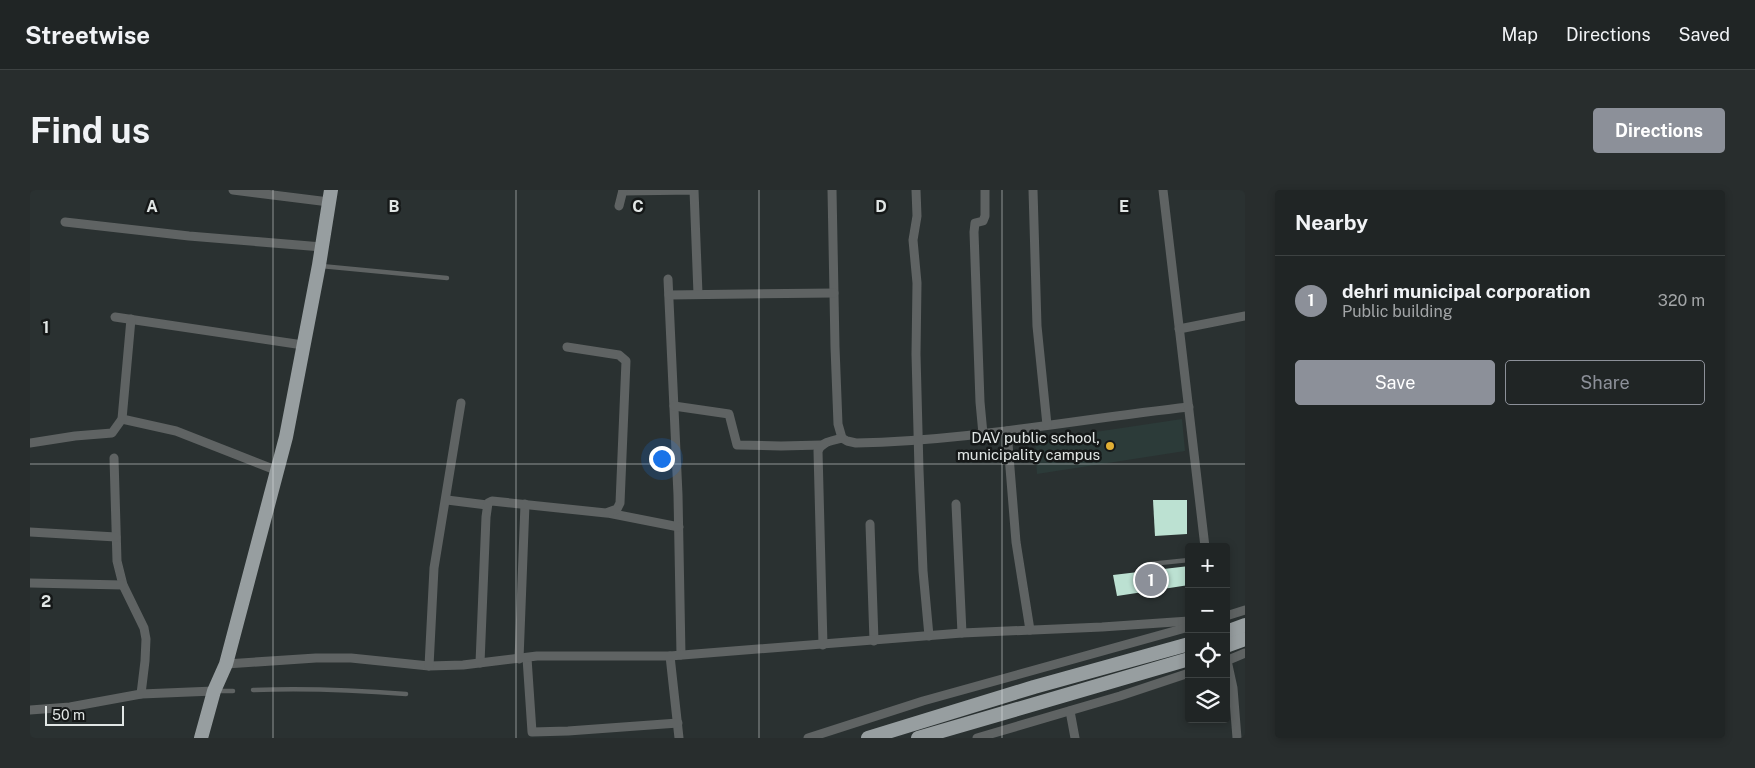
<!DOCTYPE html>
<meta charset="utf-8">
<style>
:root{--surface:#202525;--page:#282d2d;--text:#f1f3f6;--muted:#a2a5a7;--line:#3d4242;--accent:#8c9099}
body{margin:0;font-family:"Public Sans",sans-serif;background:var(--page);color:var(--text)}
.controls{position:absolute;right:15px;bottom:15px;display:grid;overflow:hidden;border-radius:5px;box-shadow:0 2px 8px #0003}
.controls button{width:45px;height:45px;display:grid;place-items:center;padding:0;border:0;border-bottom:1px solid var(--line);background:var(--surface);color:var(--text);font:25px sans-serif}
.scale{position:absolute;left:15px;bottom:12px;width:79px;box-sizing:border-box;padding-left:5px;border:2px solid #e1e6e5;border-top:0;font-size:14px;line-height:18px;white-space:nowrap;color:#e1e6e5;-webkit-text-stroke:4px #151818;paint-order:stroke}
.you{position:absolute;left:631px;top:268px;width:18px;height:18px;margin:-12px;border:4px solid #fff;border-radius:50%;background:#1a73e8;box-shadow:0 0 0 8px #1a73e833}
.badge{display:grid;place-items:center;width:32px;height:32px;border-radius:50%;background:var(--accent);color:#fff;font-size:16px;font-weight:700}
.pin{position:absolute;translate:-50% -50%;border:2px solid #fff;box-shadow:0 1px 5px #0006}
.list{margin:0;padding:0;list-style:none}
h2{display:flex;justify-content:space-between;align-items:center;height:65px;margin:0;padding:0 20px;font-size:21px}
h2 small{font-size:16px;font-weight:400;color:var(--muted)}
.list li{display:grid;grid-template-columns:32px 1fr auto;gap:15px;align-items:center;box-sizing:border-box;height:90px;padding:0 20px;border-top:1px solid var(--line)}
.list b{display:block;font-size:19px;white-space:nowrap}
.list p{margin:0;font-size:16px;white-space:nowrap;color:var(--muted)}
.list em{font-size:16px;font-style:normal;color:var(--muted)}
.actions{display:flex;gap:10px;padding:15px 20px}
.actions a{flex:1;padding:11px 0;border:1px solid var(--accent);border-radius:5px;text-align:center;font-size:18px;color:var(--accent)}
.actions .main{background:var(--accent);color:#fff}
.icon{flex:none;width:28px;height:28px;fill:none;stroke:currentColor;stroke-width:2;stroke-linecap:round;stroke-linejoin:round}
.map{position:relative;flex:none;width:1215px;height:548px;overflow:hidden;border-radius:5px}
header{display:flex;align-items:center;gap:30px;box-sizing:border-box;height:70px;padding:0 25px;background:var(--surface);border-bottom:1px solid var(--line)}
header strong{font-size:24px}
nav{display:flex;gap:28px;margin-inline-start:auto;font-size:18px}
.intro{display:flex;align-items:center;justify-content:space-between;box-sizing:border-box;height:120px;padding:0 30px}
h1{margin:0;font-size:35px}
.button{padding:12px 22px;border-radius:5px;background:var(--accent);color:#fff;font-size:18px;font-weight:700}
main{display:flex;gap:30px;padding:0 30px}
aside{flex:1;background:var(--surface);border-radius:5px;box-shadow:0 2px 8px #0003}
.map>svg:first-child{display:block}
.built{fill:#2c3b39}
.building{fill:#bce1d2}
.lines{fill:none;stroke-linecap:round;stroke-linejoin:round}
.service{stroke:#5f6363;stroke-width:4.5}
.minor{stroke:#5f6363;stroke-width:9}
.trunk{stroke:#979ea0;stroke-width:14}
.grid{fill:none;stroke:#e1e6e5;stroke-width:1;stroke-opacity:0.55}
.poi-dot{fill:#e1af34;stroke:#151818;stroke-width:2}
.labels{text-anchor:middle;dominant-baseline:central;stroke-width:5;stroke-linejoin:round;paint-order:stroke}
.poi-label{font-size:15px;fill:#e1e6e5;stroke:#151818;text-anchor:end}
.grid-label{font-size:16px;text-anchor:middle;font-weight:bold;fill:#e1e6e5;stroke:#151818;stroke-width:5;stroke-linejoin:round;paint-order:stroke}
</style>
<header>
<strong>Streetwise</strong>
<nav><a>Map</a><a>Directions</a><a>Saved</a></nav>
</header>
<div class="intro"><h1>Find us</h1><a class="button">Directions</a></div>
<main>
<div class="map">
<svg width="1215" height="548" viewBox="0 0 1215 548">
<rect width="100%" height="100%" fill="#2a3131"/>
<path class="built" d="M1152,229L1155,261L1007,284L1005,251Z"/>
<g class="building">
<path d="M1123,310H1157V344L1125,346Z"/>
<path d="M1159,376V395L1087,406L1083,385Z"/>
</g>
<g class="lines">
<g class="service">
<path d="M291,76L417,88"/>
<path d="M1120,374L1159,370"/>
<path d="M223,500C275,498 325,500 376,504"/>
<path d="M186,501H203"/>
</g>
<g class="minor">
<path d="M203,0L299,12"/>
<path d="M802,0L805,157L808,234L812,248L817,251L826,253C938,251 1048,229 1159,217"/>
<path d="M886,0L887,26L883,50L887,93L886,164L889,280L893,381L899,446"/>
<path d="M1003,0L1007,136L1017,235"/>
<path d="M1133,0L1175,357"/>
<path d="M593,1L664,0L668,104"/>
<path d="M589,16L593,0"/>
<path d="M35,32L159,46L292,57"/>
<path d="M638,89L648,305L651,465"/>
<path d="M639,105L804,103"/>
<path d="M85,127L273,155"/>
<path d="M1149,139L1215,126"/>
<path d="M644,216L699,224L707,255L751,256L792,255"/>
<path d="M92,229L146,241L248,281"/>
<path d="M977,241L986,352L1000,440"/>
<path d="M953,244L950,212L944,42L945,33L953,31L955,26V0"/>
<path d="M0,253L45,246L82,243L92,229L101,129"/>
<path d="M84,268L87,371L93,395L114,438L116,449L115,471L111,504"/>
<path d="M417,310L457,315"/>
<path d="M926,314L932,443"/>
<path d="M578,323L649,337"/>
<path d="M840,334L844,451"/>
<path d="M0,342L86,347"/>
<path d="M0,393L93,395"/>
<path d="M1196,426L1215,420"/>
<path d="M793,455L788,261C792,251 803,251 812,248"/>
<path d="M640,466L649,548"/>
<path d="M1196,466L1203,498L1207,548"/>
<path d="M497,468L502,542L538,541L648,533"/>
<path d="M489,469L495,314"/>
<path d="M1196,471L1215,463"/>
<path d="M450,473L456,327L458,313L462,311L576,323L587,319L590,313L596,171L589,165L537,157"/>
<path d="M196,474L286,468H321L399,476L433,475L507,466H640L932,443L1072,437L1159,431"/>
<path d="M399,476L404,378L431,213"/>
<path d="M0,520L40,517L111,504L184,501"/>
<path d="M1040,521L1045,548"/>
<path d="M778,548L893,511L1159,437"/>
<path d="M947,548L1090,506L1159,483"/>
</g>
<g class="trunk">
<path d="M1196,442L1215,435"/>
<path d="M1196,456L1215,449"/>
<path d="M171,548L184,501L196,474L256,247L289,75L301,0"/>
<path d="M838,548L1004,497L1159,454"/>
<path d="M888,548L1159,469"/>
</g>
</g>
<path class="grid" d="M243,0V548M486,0V548M729,0V548M972,0V548M0,274H1215"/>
<circle class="poi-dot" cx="1080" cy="256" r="5"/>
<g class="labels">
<g class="poi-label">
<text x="1070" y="247">DAV public school,<tspan x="1070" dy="17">municipality campus</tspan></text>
</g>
</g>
<g class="grid-label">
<text x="122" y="22">A</text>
<text x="364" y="22">B</text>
<text x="608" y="22">C</text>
<text x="851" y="22">D</text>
<text x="1094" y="22">E</text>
<text x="16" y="143">1</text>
<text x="16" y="417">2</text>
</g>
</svg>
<div class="controls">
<button>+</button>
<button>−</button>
<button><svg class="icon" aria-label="locate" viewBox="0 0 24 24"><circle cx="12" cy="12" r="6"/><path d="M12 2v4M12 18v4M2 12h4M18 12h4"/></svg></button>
<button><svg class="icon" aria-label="layers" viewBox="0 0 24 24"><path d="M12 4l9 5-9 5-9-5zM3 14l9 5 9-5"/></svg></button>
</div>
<div class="scale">50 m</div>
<div class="you"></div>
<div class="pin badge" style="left:1121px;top:390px">1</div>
</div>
<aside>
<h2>Nearby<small></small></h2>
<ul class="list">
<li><span class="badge">1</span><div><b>dehri municipal corporation</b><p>Public building</p></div><em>320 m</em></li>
</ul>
<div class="actions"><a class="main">Save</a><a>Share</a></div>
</aside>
</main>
